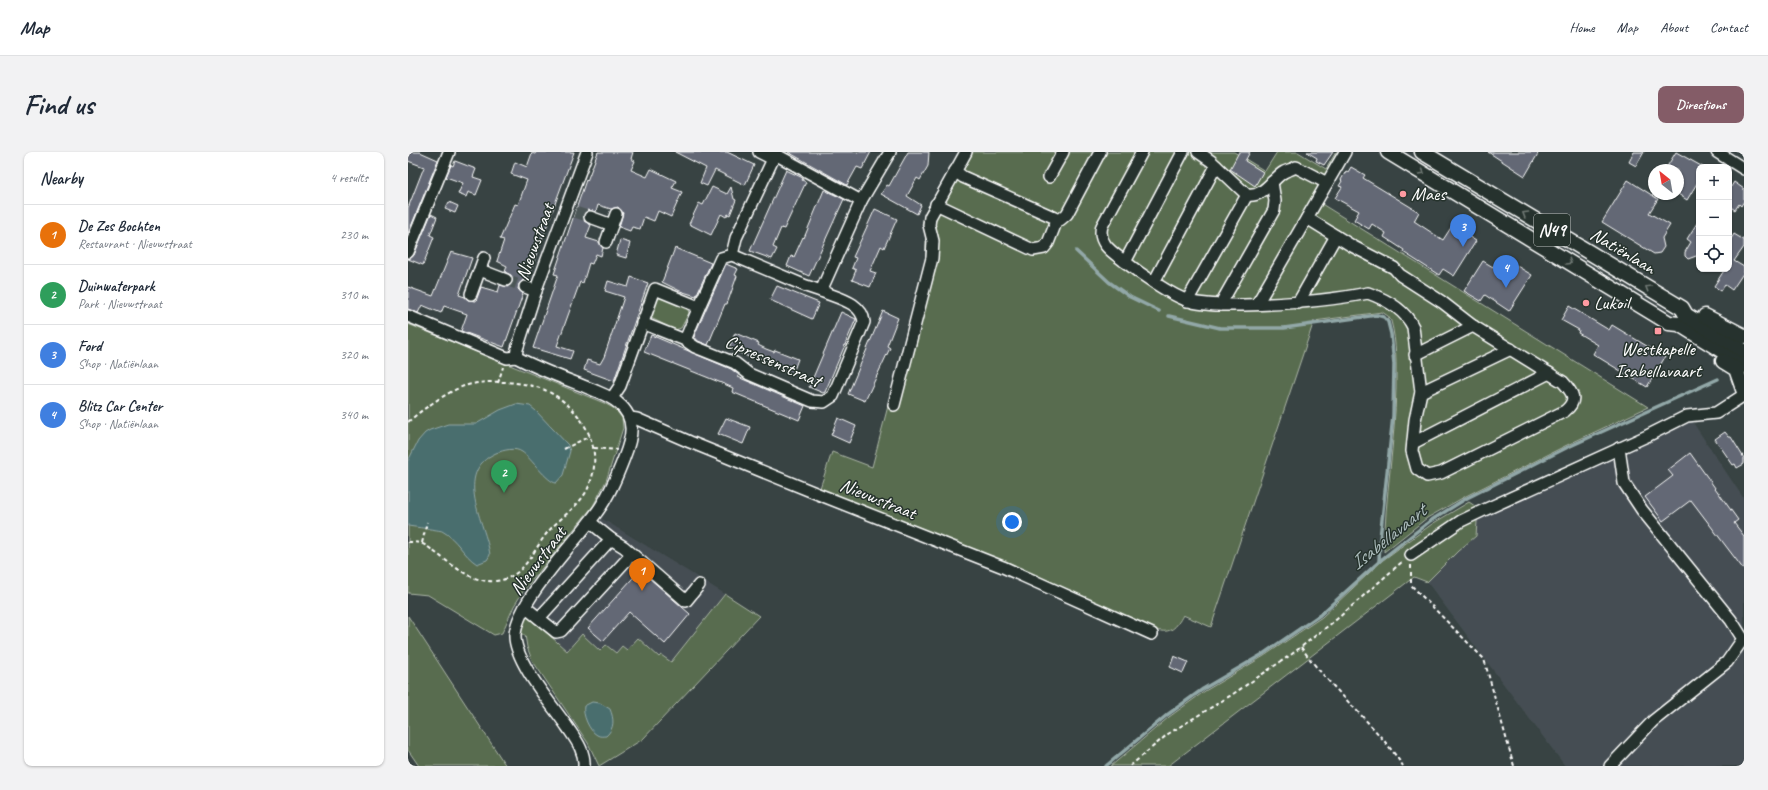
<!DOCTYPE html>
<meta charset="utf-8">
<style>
:root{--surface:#fff;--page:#f2f2f3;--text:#1f2937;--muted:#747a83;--line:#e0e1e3;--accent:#845c67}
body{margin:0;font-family:Caveat,sans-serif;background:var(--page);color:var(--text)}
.controls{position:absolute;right:12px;top:12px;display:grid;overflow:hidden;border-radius:8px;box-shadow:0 1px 3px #0004}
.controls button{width:36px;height:36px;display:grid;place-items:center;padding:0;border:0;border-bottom:1px solid var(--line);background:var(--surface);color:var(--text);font:20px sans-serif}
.compass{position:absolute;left:1240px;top:12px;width:36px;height:36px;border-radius:50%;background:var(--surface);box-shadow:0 1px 3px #0004;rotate:329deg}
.you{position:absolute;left:604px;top:370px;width:14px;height:14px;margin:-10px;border:3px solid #fff;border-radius:50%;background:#1a73e8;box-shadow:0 0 0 6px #1a73e833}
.badge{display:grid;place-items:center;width:26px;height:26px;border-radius:50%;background:var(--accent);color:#fff;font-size:13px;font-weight:700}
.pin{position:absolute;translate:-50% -33px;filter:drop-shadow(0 1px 2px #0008)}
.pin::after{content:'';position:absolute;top:21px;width:14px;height:12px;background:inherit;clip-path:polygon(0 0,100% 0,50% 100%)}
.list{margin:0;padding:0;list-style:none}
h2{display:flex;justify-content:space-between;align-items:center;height:52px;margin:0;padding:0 16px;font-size:17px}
h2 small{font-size:13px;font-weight:400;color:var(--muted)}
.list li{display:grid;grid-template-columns:26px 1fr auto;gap:12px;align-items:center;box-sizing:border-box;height:60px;padding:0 16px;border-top:1px solid var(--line)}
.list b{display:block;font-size:15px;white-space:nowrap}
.list p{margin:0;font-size:13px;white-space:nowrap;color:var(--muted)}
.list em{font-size:13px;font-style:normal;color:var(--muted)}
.icon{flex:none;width:22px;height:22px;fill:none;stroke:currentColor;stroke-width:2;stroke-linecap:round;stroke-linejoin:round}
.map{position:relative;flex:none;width:1336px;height:614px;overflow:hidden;border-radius:8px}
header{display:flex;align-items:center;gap:24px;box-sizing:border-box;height:56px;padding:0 20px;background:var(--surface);border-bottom:1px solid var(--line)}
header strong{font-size:19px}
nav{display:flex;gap:22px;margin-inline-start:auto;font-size:14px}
.intro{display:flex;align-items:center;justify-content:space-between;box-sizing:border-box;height:96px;padding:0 24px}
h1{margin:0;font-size:28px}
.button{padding:10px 18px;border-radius:8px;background:var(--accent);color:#fff;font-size:14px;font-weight:700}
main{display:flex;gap:24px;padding:0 24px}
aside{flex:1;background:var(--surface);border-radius:8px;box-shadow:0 1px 3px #0004}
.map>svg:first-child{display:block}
.built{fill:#454e52}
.green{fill:#586c4f;stroke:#acb6a7}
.water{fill:#4a6e6e;stroke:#92a8a8}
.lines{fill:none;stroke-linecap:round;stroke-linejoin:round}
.stream{stroke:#92a8a8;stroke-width:3.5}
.building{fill:#636875;stroke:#fff}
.minor-tunnel{stroke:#4c5656;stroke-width:11;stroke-dasharray:11 5.5;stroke-linecap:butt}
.minor-casing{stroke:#fff;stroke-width:14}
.major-casing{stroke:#fff;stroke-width:17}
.path{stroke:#fff;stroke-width:2;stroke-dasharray:4 3;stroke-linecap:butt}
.minor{stroke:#26332d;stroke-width:11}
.major{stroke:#26332d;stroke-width:14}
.oneway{stroke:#727a76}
.poi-dot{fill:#ff9aa2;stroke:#26332d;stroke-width:1.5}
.labels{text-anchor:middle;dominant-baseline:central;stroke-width:3;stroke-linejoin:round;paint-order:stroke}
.shield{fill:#26332d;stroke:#bec2c0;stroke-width:1}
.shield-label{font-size:18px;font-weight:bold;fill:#fff}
.poi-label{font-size:19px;fill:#fff;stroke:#26332d;text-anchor:start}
.street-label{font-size:19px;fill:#fff;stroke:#26332d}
.water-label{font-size:20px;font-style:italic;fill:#aebebe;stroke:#26332d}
</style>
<header>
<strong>Map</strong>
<nav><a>Home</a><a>Map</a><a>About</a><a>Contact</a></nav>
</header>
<div class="intro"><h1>Find us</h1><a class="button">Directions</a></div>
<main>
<aside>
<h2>Nearby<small>4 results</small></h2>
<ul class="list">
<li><span class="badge" style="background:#e8710a">1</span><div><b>De Zes Bochten</b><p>Restaurant · Nieuwstraat</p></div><em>230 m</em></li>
<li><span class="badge" style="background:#2e9e5b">2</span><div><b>Duinwaterpark</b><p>Park · Nieuwstraat</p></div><em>310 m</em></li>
<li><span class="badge" style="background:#3f7fe0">3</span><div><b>Ford</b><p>Shop · Natiënlaan</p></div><em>320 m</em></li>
<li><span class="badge" style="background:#3f7fe0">4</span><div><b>Blitz Car Center</b><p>Shop · Natiënlaan</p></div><em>340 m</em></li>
</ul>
</aside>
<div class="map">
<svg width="1336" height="614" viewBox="0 0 1336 614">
<rect width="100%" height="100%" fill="#384343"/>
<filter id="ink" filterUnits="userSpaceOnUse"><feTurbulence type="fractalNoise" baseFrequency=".025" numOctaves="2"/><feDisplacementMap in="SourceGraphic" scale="8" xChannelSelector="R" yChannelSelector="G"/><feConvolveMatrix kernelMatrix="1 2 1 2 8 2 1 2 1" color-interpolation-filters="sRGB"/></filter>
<g filter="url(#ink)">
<g class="built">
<path d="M1274,264L1282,266L1336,347V614H1157L1019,430L1050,399L1068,384L1070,356L1172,307Z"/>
<path d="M193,366L317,442L263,510L231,562L198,493L193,499H159L121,465H116L124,451Z"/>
</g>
<g class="green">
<path d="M552,0H826L857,19L869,0H890L918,17L928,0H942L912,51L1240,255L1157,294L1058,344L1019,366L976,400C977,345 987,291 988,236C988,213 989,191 983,169L980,164L974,160L906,169L803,475L775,463C768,476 763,482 748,478L600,413L411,339L424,300L464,315L518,109V80L514,73L517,60Z"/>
<path d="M252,143L279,155L281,161L273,176L267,178L243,166L241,164L249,145Z"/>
<path d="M0,172L196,251L207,257L214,266L215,276L198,329L185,354L116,438L106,454L94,481L86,483L20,443L0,441Z"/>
<path d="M1061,350L1070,356L1068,384L1050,399L1019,430L1006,425L760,614H703L761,565L797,539L856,504L914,465L975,408L1024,372Z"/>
<path d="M317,442L351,464L235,587L191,614L180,591L124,508L119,495L117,483H112L116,465H121L159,499L174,482L192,499L198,493L208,501L214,494L219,498L230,486L251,505L253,503L263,510Z"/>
<path d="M0,464L98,614H11L0,598Z"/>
</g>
<g class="water">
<path d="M108,252L122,254L128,259L160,293L162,299L155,323L148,331C139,330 123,306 114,300C107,295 96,298 88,301C44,321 78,371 82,403L79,408L69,412C55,403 49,387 34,379C31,378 6,375 0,374V309L10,289L17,281L22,278L40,272H68L92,258Z"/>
<path d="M184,550L192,551L202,557C206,567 207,576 198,584C195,584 192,585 189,583C181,579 174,562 176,554Z"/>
</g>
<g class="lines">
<g class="stream">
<path d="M668,99L701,130L722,145L751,159"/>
<path d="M761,164L812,176H876L969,163L976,165L980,170L983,182L986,212L985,264L972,387L971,409"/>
<path d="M698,614L759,563L795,537L855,502L912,463L974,407L1022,369L1059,346L1158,296L1310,227"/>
</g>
</g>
<g class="building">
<path d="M0,0H12L30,8L0,82V56L16,15L0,9Z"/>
<path d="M128,0H166L119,128H115L111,132L110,137L115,142L96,195L53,179L59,162L36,154L33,161L14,153L10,161L0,157V135L25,144L43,100L64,106L51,143L57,145L60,148L68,149L73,135L90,140L92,133L99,135L103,133L105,127L103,123L97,120L99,114L89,109L96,88L92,87L107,52L110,53L119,28L103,22L107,10L119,15L124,1L127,2Z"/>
<path d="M190,0H225L223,7L227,9L223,18L239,25L243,17L268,29L264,36L274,40L263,65L250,59L246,69L236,65L232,77L224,75L222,79L211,75L215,61L210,55L203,57L190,53L188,60L180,58L176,62V69L183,73L178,86L191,90L195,96L193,104L188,102L184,112L181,111L175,131L172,130L149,194L165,199L162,207L125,196L150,123L146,122L178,28L179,29Z"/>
<path d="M267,0H319L346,13L337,33L307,18L299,34L292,31L298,16Z"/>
<path d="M380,0H463L454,17L449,15L439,33Z"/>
<path d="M500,0H521L520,14L512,28L509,26L499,44L513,53L509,62L473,42L479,33L481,34Z"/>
<path d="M831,0H842L837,9L855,20L847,34L822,17Z"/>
<path d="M899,0H925L916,13L908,9L909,6Z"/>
<path d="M1080,0H1131L1117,24Z"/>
<path d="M1226,0H1236L1228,14L1221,10Z"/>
<path d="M1268,0L1295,15H1291V28L1279,48L1270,42V18H1257Z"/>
<path d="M47,9L68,17L65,25L74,28L68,43L60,40L58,45L50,42L55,31L38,25L43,13L45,14Z"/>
<path d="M943,15L957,23L955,26L1011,60L1006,69L1035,88L1044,74L1068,89L1046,124L1035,117L1031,123L995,100L996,98L976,85L978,81L964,72L961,77L946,68L951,59L927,46L934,35L931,34L934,29L933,28L938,19L940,20Z"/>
<path d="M378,18L395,26L394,28L398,30L376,77L373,76L365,95L369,97L364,107L342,99Z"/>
<path d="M1220,28L1250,47L1241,61L1262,73L1254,86L1256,95L1252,101L1246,102L1194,70Z"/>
<path d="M1326,30L1336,37V49L1333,54L1331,52L1327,58L1321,54V38Z"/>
<path d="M304,35L319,42L323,35L326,47L328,48L322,63L320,62L318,65L313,62L303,83L281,72L291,51L295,53Z"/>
<path d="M416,38L436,47L401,124L379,114L383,104L386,105L395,85L396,86Z"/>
<path d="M41,50L50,54L47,61L37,57Z"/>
<path d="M467,57L489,67L476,96L473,94L462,119L468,121L462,135L444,128L448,118L444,116L448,106L445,105Z"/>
<path d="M23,62L29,65L22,83L26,85L15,113L0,107L6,103Z"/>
<path d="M1291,68V103L1280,107L1277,104V100L1283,90L1279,87Z"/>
<path d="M1326,82L1336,88V95L1326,109L1336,115V120L1324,138L1317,133L1313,139L1306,134L1317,117H1321V90Z"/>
<path d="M212,88L222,91L218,106L208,103Z"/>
<path d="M267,96L303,111L288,144L272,139L254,130Z"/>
<path d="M1092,104L1124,123L1101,159L1077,143L1073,149L1056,139L1075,109L1085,115Z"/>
<path d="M318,112L330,117L327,123L329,124L319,152H317L300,193L290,189L286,184Z"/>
<path d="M223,125L240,131L206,229L176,218L179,208L192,212L196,205L216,145L197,139L200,129L220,135Z"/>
<path d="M369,134L411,151L404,167L362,148Z"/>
<path d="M1161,154L1201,178L1204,173L1257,205L1239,235L1185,202L1190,193L1170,181L1171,178L1153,168Z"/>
<path d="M475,159L490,166L479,194L482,196L457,249L440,242Z"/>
<path d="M433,160L448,167L417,240L415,241L401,235Z"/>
<path d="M327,181L351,191L350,193L358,197L366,200L367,198L390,207L384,223L361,213L362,211L353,207L344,204L343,206L321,196Z"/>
<path d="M243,183L323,217L331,223L330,225L397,254L391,268L324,240L325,236L316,232L236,200Z"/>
<path d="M318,266L342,275L335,292L310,282Z"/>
<path d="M430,266L448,274L441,291L423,283Z"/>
<path d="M1317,280L1321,285H1323L1336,306V312L1329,316L1327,312L1325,313L1307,287Z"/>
<path d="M1282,301L1330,368L1326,371L1336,384V418L1283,348L1255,369L1237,345L1265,324L1260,318Z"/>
<path d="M232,418L282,462L257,492L221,460L195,489L180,476Z"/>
<path d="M766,504L780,510L775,521L762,515Z"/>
</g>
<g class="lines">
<g class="minor-tunnel">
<path d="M167,60L182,65"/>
<path d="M98,128L117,135"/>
</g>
<g class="minor-casing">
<g id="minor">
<path d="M351,0L365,7L368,1"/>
<path d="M734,0L694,74C689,91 704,100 716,109C731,121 764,144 781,149C798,154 818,153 836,153C878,152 919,149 960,141C977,147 997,158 1005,175L1013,240L1007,268L1004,299L1009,317L1019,324L1033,321L1157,259C1170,248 1165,241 1155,230L1065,174L1034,150L992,123L986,116L944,94L899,66"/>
<path d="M790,0L803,9L839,43C855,46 865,26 876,20C880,18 885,17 888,15L919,31"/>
<path d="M1309,0L1336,17"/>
<path d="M367,2L453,49"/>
<path d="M547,19L555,25L652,68L659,62L692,0"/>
<path d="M641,25L655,0"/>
<path d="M528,52L625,98L636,96L640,91L649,68"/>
<path d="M182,65L204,73"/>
<path d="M198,90L208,62"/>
<path d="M0,100L41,0"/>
<path d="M324,103L328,86L365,7"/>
<path d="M717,110L775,0"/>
<path d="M72,118L98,128"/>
<path d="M746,130L808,14"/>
<path d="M117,135L128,139"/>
<path d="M63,142L76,106"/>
<path d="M779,149L839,43"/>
<path d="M890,151L928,84"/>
<path d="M849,152L937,0"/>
<path d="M812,153L866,58L867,49L864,30"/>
<path d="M0,164L99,206L108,205"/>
<path d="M234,171L277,188L287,195L327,211L341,222L404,249L416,250L425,244L456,170C454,150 429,146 413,139"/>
<path d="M277,188L291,155"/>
<path d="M1007,203L1065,174"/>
<path d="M1013,240L1103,197"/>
<path d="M204,246L212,234L247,137L291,155L313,106L324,103L398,134L413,139L453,49L482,0"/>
<path d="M486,253L524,106L525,89L521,73L522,65L558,0"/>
<path d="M222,266L229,267L282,290L410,342L595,415L744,482"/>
<path d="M1005,291L1141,221"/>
<path d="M182,370L203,387L216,395L278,449L291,433"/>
<path d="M1003,403L1053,369L1074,359L1239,284L1279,264L1308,261L1336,243"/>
<path d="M117,455L148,480L153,479L224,402"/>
<path d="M131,466L203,387"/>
<path d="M176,614C177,599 168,588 160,576C145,554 105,508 107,482C111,446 167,391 189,360C201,344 209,324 216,306C224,286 229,266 210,251C202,244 192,241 183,237C158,227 132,218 108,205L109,197L130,132L179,0"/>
<path d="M1202,614L1245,569L1319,510L1335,487L1323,468L1234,358L1216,331L1211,296"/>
</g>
</g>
<g class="major-casing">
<g id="major">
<path d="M980,0L1261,171L1271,172L1332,210L1336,214"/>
<path d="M1014,0L1274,156L1278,163L1336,199"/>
<path d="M1297,164L1336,184"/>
<path d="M1315,209L1328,217L1336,240"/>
</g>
</g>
<g class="path">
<path d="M90,231L95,215"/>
<path d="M0,270C13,258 39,240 56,234C78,227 119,229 139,239C175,257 197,296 181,334C173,354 152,365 139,381C124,400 116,426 88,429C67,431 49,417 32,404C26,400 19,393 12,391C8,390 4,390 0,390"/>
<path d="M186,296L209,298"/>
<path d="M156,297L182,284"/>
<path d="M14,391L19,370"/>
<path d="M1003,413V433L1076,507L1106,614"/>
<path d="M893,495C923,538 966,570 995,614"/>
<path d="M722,614L760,582L825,542L884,502L929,467L995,409"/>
</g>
<use href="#minor" class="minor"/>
<use href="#major" class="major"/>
</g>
<defs><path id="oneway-chevron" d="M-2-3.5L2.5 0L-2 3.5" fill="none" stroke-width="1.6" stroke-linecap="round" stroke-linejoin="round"/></defs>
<g class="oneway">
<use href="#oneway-chevron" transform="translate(1014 20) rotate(31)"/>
<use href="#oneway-chevron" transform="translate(1117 62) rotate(-149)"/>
<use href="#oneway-chevron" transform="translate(1161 110) rotate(31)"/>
<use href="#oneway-chevron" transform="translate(1240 136) rotate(-149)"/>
</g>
</g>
<g class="poi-dot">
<circle cx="995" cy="42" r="4"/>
<circle cx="1178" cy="151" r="4"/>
<rect x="1246" y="175" width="8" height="8" rx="2"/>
</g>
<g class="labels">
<rect class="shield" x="1126" y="62" width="36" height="32" rx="3"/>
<g class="shield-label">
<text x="1144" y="78">N49</text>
</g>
<g class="poi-label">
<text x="1003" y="42">Maes</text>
<text x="1186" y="151">Lukoil</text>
<text x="1250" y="197" text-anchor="middle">Westkapelle<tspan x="1250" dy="22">Isabellavaart</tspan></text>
</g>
<g class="street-label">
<text transform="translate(127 90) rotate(-70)">Nieuwstraat</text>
<text transform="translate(1215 99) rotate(31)">Natiënlaan</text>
<text transform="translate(365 209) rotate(24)">Cipressenstraat</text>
<text transform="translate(470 347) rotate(22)">Nieuwstraat</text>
<text transform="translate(130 409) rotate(-53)">Nieuwstraat</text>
</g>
<g class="water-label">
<text transform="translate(980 385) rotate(-39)">Isabellavaart</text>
</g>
</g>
</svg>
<div class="controls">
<button>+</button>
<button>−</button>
<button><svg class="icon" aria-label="locate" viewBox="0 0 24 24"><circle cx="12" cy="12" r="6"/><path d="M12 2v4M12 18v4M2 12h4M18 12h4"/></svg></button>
</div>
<svg class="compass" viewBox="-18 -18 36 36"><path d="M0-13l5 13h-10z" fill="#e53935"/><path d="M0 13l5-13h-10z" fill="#747a83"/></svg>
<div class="you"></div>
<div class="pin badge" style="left:234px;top:439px;background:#e8710a">1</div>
<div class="pin badge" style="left:96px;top:341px;background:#2e9e5b">2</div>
<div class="pin badge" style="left:1055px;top:95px;background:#3f7fe0">3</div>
<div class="pin badge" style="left:1098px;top:136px;background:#3f7fe0">4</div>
</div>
</main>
